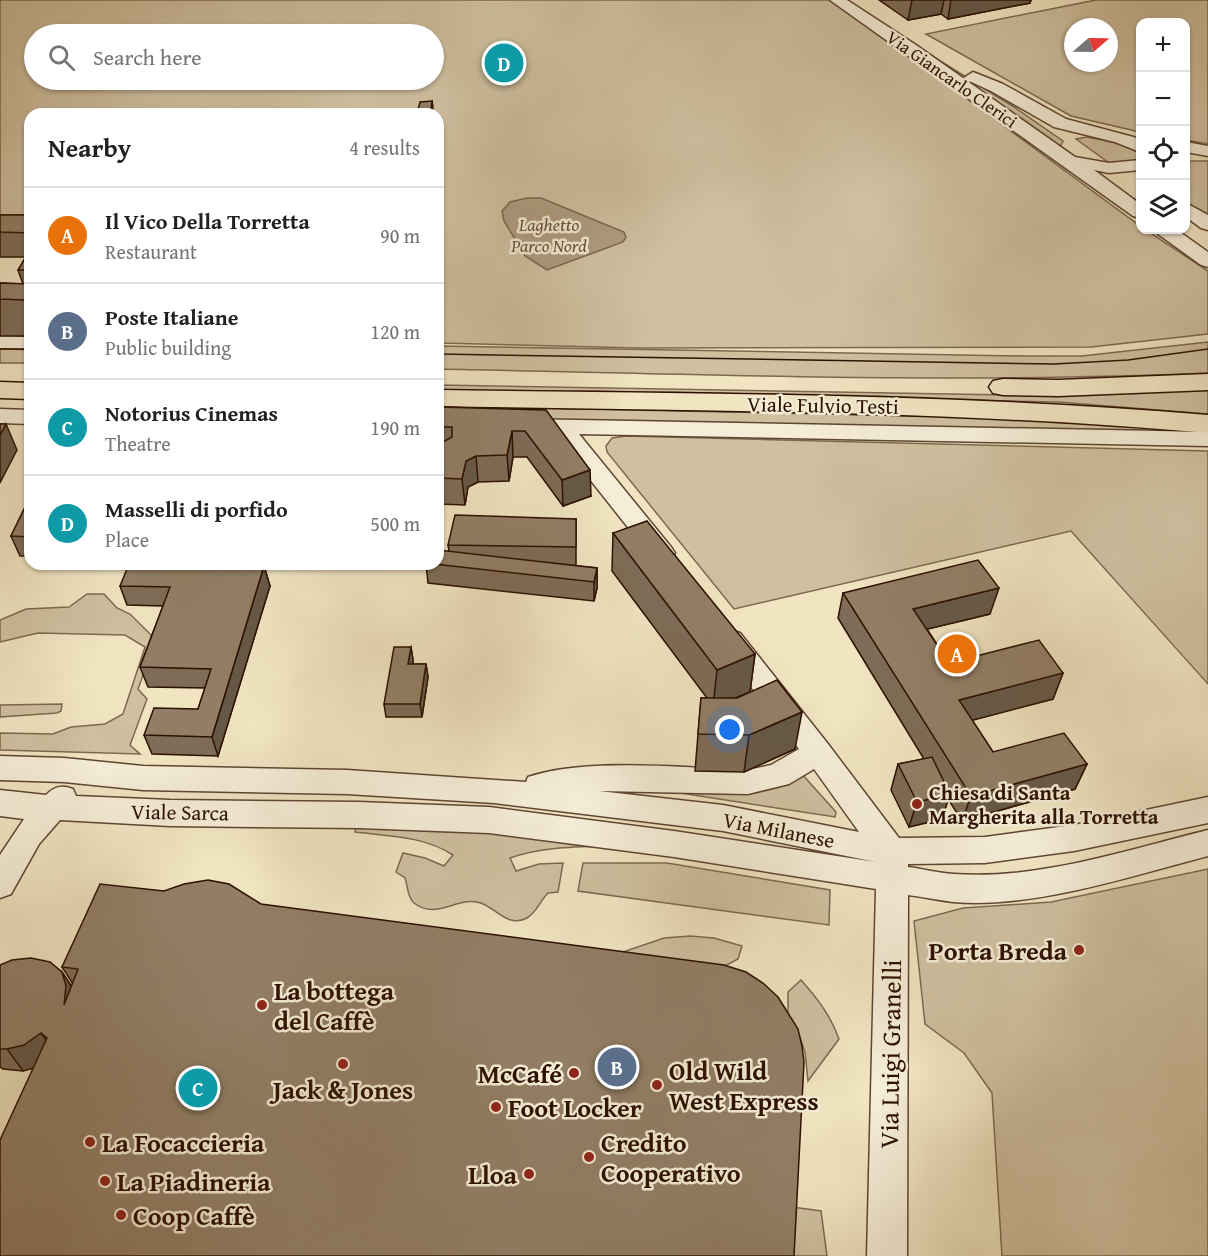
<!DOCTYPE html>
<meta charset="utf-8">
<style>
:root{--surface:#fff;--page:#f2f2f2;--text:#202124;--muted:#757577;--line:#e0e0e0;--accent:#8f2418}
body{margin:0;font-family:"Gentium Book Plus",serif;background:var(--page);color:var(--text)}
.controls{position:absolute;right:18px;top:18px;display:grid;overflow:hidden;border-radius:12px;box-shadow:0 2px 4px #0004}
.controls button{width:54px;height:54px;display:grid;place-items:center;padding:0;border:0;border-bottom:2px solid var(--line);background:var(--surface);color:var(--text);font:30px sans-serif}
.compass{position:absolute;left:1064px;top:18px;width:54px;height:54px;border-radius:50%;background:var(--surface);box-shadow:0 2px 4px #0004;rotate:70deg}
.you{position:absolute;left:730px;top:730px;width:21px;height:21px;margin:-15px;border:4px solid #fff;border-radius:50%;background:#1a73e8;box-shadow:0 0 0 9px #1a73e833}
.badge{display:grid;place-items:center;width:39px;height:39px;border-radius:50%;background:var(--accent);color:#fff;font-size:20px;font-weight:700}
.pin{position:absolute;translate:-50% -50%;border:3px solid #fff;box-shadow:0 2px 6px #0006}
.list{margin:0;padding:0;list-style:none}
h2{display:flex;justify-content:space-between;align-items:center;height:78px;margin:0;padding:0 24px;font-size:26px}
h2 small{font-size:20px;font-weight:400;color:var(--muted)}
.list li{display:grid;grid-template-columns:39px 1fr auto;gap:18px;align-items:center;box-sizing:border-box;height:96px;padding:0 24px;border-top:2px solid var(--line)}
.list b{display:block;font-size:22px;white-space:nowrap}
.list p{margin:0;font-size:20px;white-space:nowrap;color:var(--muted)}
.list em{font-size:20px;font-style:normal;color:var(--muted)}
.icon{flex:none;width:33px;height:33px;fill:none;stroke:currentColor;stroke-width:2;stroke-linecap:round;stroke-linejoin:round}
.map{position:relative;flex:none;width:1208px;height:1256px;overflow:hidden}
.search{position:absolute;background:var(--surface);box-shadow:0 2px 4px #0004;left:24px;top:24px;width:420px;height:66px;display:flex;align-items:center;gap:15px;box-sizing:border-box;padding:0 21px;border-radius:33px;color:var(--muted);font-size:22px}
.panel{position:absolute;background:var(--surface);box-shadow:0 2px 4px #0004;left:24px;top:108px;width:420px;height:462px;border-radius:18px}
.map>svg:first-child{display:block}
.green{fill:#cfc0a0;stroke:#7e6850;stroke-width:1.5;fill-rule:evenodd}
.water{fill:#ae9c80;stroke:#7a644d;stroke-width:1.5}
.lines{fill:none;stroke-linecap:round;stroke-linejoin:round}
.minor-casing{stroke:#5e4531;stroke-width:3}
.major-casing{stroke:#2d1001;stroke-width:3}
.minor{fill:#f5edd7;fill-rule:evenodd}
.major{fill:#f0e4c1;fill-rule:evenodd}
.tram{stroke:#2d1001;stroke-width:1.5}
.wall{fill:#7e6c57;stroke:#2d1001;stroke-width:1.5}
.shaded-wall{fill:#665847;stroke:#2d1001;stroke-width:1.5}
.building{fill:#927e65;stroke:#2d1001;stroke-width:1.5}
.poi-dot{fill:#8f2418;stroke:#f5edd7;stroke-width:2}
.labels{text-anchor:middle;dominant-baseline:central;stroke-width:5;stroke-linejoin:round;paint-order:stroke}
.far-street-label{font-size:18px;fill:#2d1001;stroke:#f5edd7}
.far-water-label{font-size:18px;font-style:italic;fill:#674f3a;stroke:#f5edd7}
.street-label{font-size:21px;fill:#2d1001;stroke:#f5edd7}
.poi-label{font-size:21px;font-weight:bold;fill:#2d1001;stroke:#f5edd7;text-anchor:start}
.near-poi-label{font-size:26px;font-weight:bold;fill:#2d1001;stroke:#f5edd7;text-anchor:start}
.near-street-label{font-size:26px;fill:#2d1001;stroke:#f5edd7}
</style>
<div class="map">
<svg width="1208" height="1256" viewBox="0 0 1208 1256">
<rect width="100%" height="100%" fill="#f0e4c1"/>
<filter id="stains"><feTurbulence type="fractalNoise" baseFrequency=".00333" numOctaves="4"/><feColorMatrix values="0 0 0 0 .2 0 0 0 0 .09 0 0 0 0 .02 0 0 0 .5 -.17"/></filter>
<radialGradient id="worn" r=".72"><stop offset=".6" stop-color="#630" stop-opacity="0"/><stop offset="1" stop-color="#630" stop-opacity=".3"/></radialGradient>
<g class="green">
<path d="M0,0H834L890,38L978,107L1140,226V230H1146L1208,271V334L1091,347L638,348L438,343V114H30V234L0,217ZM34,34H434V80H34Z"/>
<path d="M843,0L1014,107L1063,141L1060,147Z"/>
<path d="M1096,0H1208V144L1186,140V22H1140V132L1071,116L926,34ZM1073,27H1109V63H1073Z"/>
<path d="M1087,137L1136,147L1140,151V159L1137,162L1112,165L1076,139Z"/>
<path d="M1186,161H1208V219L1186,203Z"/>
<path d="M1208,342V373C952,384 694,374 438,369V346L1025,356H1082Z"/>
<rect x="0" y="346" width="30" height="17"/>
<path d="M438,385L1008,395L1208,390V414L1058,402L438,391Z"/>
<path d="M438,406L1069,419L1208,431V434L438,419Z"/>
<path d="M626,436L1208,451V684L1071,531L734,609L607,452L606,446L612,438Z"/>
<path d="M87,594H104L117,608L130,614L156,640L138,689L147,699L130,745L140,754L0,750V733L53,734L71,727L105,724L123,714L145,647L125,635L38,633L0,642V620L26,609L69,607Z"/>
<path d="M62,704L61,711L57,713L0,717V705Z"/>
<path d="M801,773L836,812L835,817L642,787Z"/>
<path d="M356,826L483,830L616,846C580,847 544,846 510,858L516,871L539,864L563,863L558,892L548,893C540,901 537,912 527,918C508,928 497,909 481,903C459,895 436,921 414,903C407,897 408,886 405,878L396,872L403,853L425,858L444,866L453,855C424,836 388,836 355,832Z"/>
<path d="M583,863H667L830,890L829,925L578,891Z"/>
<path d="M1208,869V1256H1002L992,1093L964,1053L925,1024L914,921L963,908L1051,902Z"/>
<path d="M690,936L714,938L742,946L738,959L712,973L617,954L664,938Z"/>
<path d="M801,980C817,998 831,1016 839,1039L808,1081L805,1052L799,1035L788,1020V992Z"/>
<path d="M792,1207L821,1211L827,1256H789Z"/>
</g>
<path class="water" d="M527,198H541L624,232L626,237L623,242L547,270L525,256L504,221L502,211L510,202Z"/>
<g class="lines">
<g class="minor-casing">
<g id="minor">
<path d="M830,0H847L916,45L1075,157L1109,163L1140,160V170L1109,173L1094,170L1140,204V218L1133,216Z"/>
<path d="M973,72L1003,84L1066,119L1137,138L1140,140V152L1115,142L1054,127L991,91L967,80L965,77Z"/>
<path d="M1186,142L1208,146V156L1186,152Z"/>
<path d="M1186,203L1208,215V230L1201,228L1186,217Z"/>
<path d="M1156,230H1177L1208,252V267L1201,265L1158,234Z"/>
<path d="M0,336L30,337V349L0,348Z"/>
<path d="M0,409L30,410V424L0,423Z"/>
<path d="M523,419L1208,432V446L579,434L671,547L675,553L671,559L662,562L653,559L554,434L515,431L511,426L515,421Z"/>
<path d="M730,630L740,633L828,744L899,838L985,837L1074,825L1208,797V823L1074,851L985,863L908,864V867C923,869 938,873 954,874C1039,880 1126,850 1208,830V856C1131,876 1033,909 953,902C938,900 923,897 908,895L907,1256H867L876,889L674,857L489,833L359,828L170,826L60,820L39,844L11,894L0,898V855L24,819L0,816V790L46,795C55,786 62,785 73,789L76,796L170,800L359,802L489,807L674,831L876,862L723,831L494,803L347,794L143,790L64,782L0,780V756L64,758L143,766L347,770L526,782L528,777C588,757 684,768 748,770L771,765L799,749L720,647L716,640L720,633ZM814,769L859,832L723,805L599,791L748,794L789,784Z"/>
</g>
</g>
<g class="major-casing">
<g id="major">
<path d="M1208,374V390L1058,396L1003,395L993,393L989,387L993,381L1003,379L1058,380Z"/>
<path d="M0,382L30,383V399L0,398Z"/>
<path d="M438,390C695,394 952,393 1208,415V433C952,410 695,411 438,406Z"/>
</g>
</g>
<use href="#minor" class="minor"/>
<use href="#major" class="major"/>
<g class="tram">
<path d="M0,349H30"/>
<path d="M438,354L1054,364L1128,360L1208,349"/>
</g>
</g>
<g class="wall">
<path d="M879,0H1031L1030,3L948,19L941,14L908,20Z"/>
<path d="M432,101L433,107L432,114H419L418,110Z"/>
<path d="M0,215H30V336H0V283L23,284L18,270L26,257H0Z"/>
<path d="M438,407L546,410L591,496L563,506L527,457H513L509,481L478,482L468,487L465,505L438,504Z"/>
<path d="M30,497V556H20L11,536Z"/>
<path d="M576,519V566L597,568V588L594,601L428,583L426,564H438L449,551L448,545Z"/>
<path d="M613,533L755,654L750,692L735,698L795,749L744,772L695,771L701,698H707L612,571Z"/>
<path d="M264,566L270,586L218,756L152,754L144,735L198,709L205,688L148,687L140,667L163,606L127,605L120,586Z"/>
<path d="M843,593L990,614L927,629L949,663L1063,673L1053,699L972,720L993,752L1087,764L1075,789L962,821L948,799L942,819L909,827L891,790L898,764L924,759L838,618Z"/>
<path d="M411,647L413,660V664H426L428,677L422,717H386L384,704Z"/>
<path d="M164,891L33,1068L23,1071L3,1069L0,1067V965L62,972L72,987L73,984L62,967Z"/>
</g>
<g class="shaded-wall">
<path d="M912,0H944L941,14L908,20Z"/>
<path d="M951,0H1031L1030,3L948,19Z"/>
<path d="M30,291V314L24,300Z"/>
<path d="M6,424L17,450L0,483V435Z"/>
<path d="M512,431L513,457L509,481L507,455Z"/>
<path d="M476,456L478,482L468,487L465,505L462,479L466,461Z"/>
<path d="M590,470L591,496L563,506L562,480Z"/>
<path d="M264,566L270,586L218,756L212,737Z"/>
<path d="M597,568V588L594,601V582Z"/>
<path d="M999,588L990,614L907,634L913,609Z"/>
<path d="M411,647L413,660L411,677L408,664Z"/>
<path d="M755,654L750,692L713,707L717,670Z"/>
<path d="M426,664L428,677L422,717L420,704Z"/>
<path d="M1063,673L1053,699L951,726L959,700Z"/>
<path d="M802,712L795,749L744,772L749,735Z"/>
<path d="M1087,764L1075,789L962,821L971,796Z"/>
<path d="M950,794L942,819L909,827L917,802Z"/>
<path d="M62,972L77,995L64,1005Z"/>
<path d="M41,1033L57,1055L41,1066L23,1071L7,1049Z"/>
</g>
<g class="building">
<path d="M432,101L431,110H418L420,102Z"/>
<path d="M0,215H30V233L0,232Z"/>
<path d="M30,250V270H18Z"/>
<path d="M0,283L30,284V291L24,300L0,299Z"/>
<path d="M438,407L546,410L590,470L562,480L525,431H512L507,455L476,456L466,461L462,479L438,478V442H443L452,437V427H438Z"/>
<path d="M0,424H6L0,435Z"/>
<path d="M30,497V537L11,536Z"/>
<path d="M455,515L576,519V547L448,545Z"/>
<path d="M647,521L755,654L717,670L613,533Z"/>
<path d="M438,550L597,568L594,582L434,564H438Z"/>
<path d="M978,560L999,588L913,609L949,663L1039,640L1063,673L959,700L993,752L1064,733L1087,764L971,796L843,593Z"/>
<path d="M129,564H175L264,566L212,737L144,735L154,708L198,709L211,669L140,667L170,587L120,586Z"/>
<path d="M394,647H411L408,664H426L420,704H384Z"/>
<path d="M777,680L802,712L749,735L698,734L701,698H737Z"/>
<path d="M932,757L950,794L917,802L898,764Z"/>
<path d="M208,880L229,884L261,904L724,965L746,972L763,983L778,997L798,1029L802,1046L804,1062L794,1256H0V1140L47,1038L41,1033L24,1045L7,1049H0V965L12,960L31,958L50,962L62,972L66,986L64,1005L78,969L62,967L100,884L164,891L184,884Z"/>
</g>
<g class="poi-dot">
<circle cx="917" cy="804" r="6"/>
<circle cx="1079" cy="950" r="6"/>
<circle cx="262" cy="1005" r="6"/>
<circle cx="343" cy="1064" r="6"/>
<circle cx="574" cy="1073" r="6"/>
<circle cx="657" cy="1085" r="6"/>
<circle cx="496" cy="1107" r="6"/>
<circle cx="90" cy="1142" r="6"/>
<circle cx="589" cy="1157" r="6"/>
<circle cx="529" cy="1174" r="6"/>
<circle cx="105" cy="1181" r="6"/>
<circle cx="121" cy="1215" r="6"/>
</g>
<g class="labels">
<g class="far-street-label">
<text transform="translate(952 79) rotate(35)">Via Giancarlo Clerici</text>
</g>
<g class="far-water-label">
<text x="549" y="224">Laghetto<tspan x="549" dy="21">Parco Nord</tspan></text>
</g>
<g class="street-label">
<text transform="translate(823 405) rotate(1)">Viale Fulvio Testi</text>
<text transform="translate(180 812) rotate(1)">Viale Sarca</text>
<text transform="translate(779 830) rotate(11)">Via Milanese</text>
</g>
<g class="poi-label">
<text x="929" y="792">Chiesa di Santa<tspan x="929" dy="24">Margherita alla Torretta</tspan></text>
</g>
<g class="near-poi-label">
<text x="1067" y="950" text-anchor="end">Porta Breda</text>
<text x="274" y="990">La bottega<tspan x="274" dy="30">del Caffè</tspan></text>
<text x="669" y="1070">Old Wild<tspan x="669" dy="30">West Express</tspan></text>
<text x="562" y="1073" text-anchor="end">McCafé</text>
<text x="343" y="1089" text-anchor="middle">Jack &amp; Jones</text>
<text x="508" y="1107">Foot Locker</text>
<text x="102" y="1142">La Focaccieria</text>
<text x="601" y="1142">Credito<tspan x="601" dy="30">Cooperativo</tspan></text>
<text x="517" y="1174" text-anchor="end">Lloa</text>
<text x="117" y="1181">La Piadineria</text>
<text x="133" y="1215">Coop Caffè</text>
</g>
<g class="near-street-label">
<text transform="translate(890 1054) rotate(-89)">Via Luigi Granelli</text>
</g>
</g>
<rect width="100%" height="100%" filter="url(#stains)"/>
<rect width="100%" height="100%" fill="url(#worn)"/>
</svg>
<div class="controls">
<button>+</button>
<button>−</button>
<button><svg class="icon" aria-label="locate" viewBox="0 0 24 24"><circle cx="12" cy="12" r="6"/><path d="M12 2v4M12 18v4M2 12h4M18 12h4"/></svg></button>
<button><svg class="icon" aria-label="layers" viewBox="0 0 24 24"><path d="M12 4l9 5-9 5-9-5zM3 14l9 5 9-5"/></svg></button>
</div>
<svg class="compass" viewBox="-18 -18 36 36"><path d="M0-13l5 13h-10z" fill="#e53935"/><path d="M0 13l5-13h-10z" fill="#757577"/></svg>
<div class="you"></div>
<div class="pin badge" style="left:957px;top:654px;background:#e8710a">A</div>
<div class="pin badge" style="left:617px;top:1067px;background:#5c6f8a">B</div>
<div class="pin badge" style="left:198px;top:1088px;background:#0f9aa8">C</div>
<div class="pin badge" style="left:504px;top:63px;background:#0f9aa8">D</div>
<div class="search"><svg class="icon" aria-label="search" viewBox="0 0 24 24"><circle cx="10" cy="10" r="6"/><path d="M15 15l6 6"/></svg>Search here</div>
<section class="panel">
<h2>Nearby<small>4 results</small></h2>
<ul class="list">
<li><span class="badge" style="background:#e8710a">A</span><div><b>Il Vico Della Torretta</b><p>Restaurant</p></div><em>90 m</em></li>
<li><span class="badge" style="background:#5c6f8a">B</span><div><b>Poste Italiane</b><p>Public building</p></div><em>120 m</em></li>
<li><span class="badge" style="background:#0f9aa8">C</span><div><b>Notorius Cinemas</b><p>Theatre</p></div><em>190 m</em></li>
<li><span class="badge" style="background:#0f9aa8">D</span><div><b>Masselli di porfido</b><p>Place</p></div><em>500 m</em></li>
</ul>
</section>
</div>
